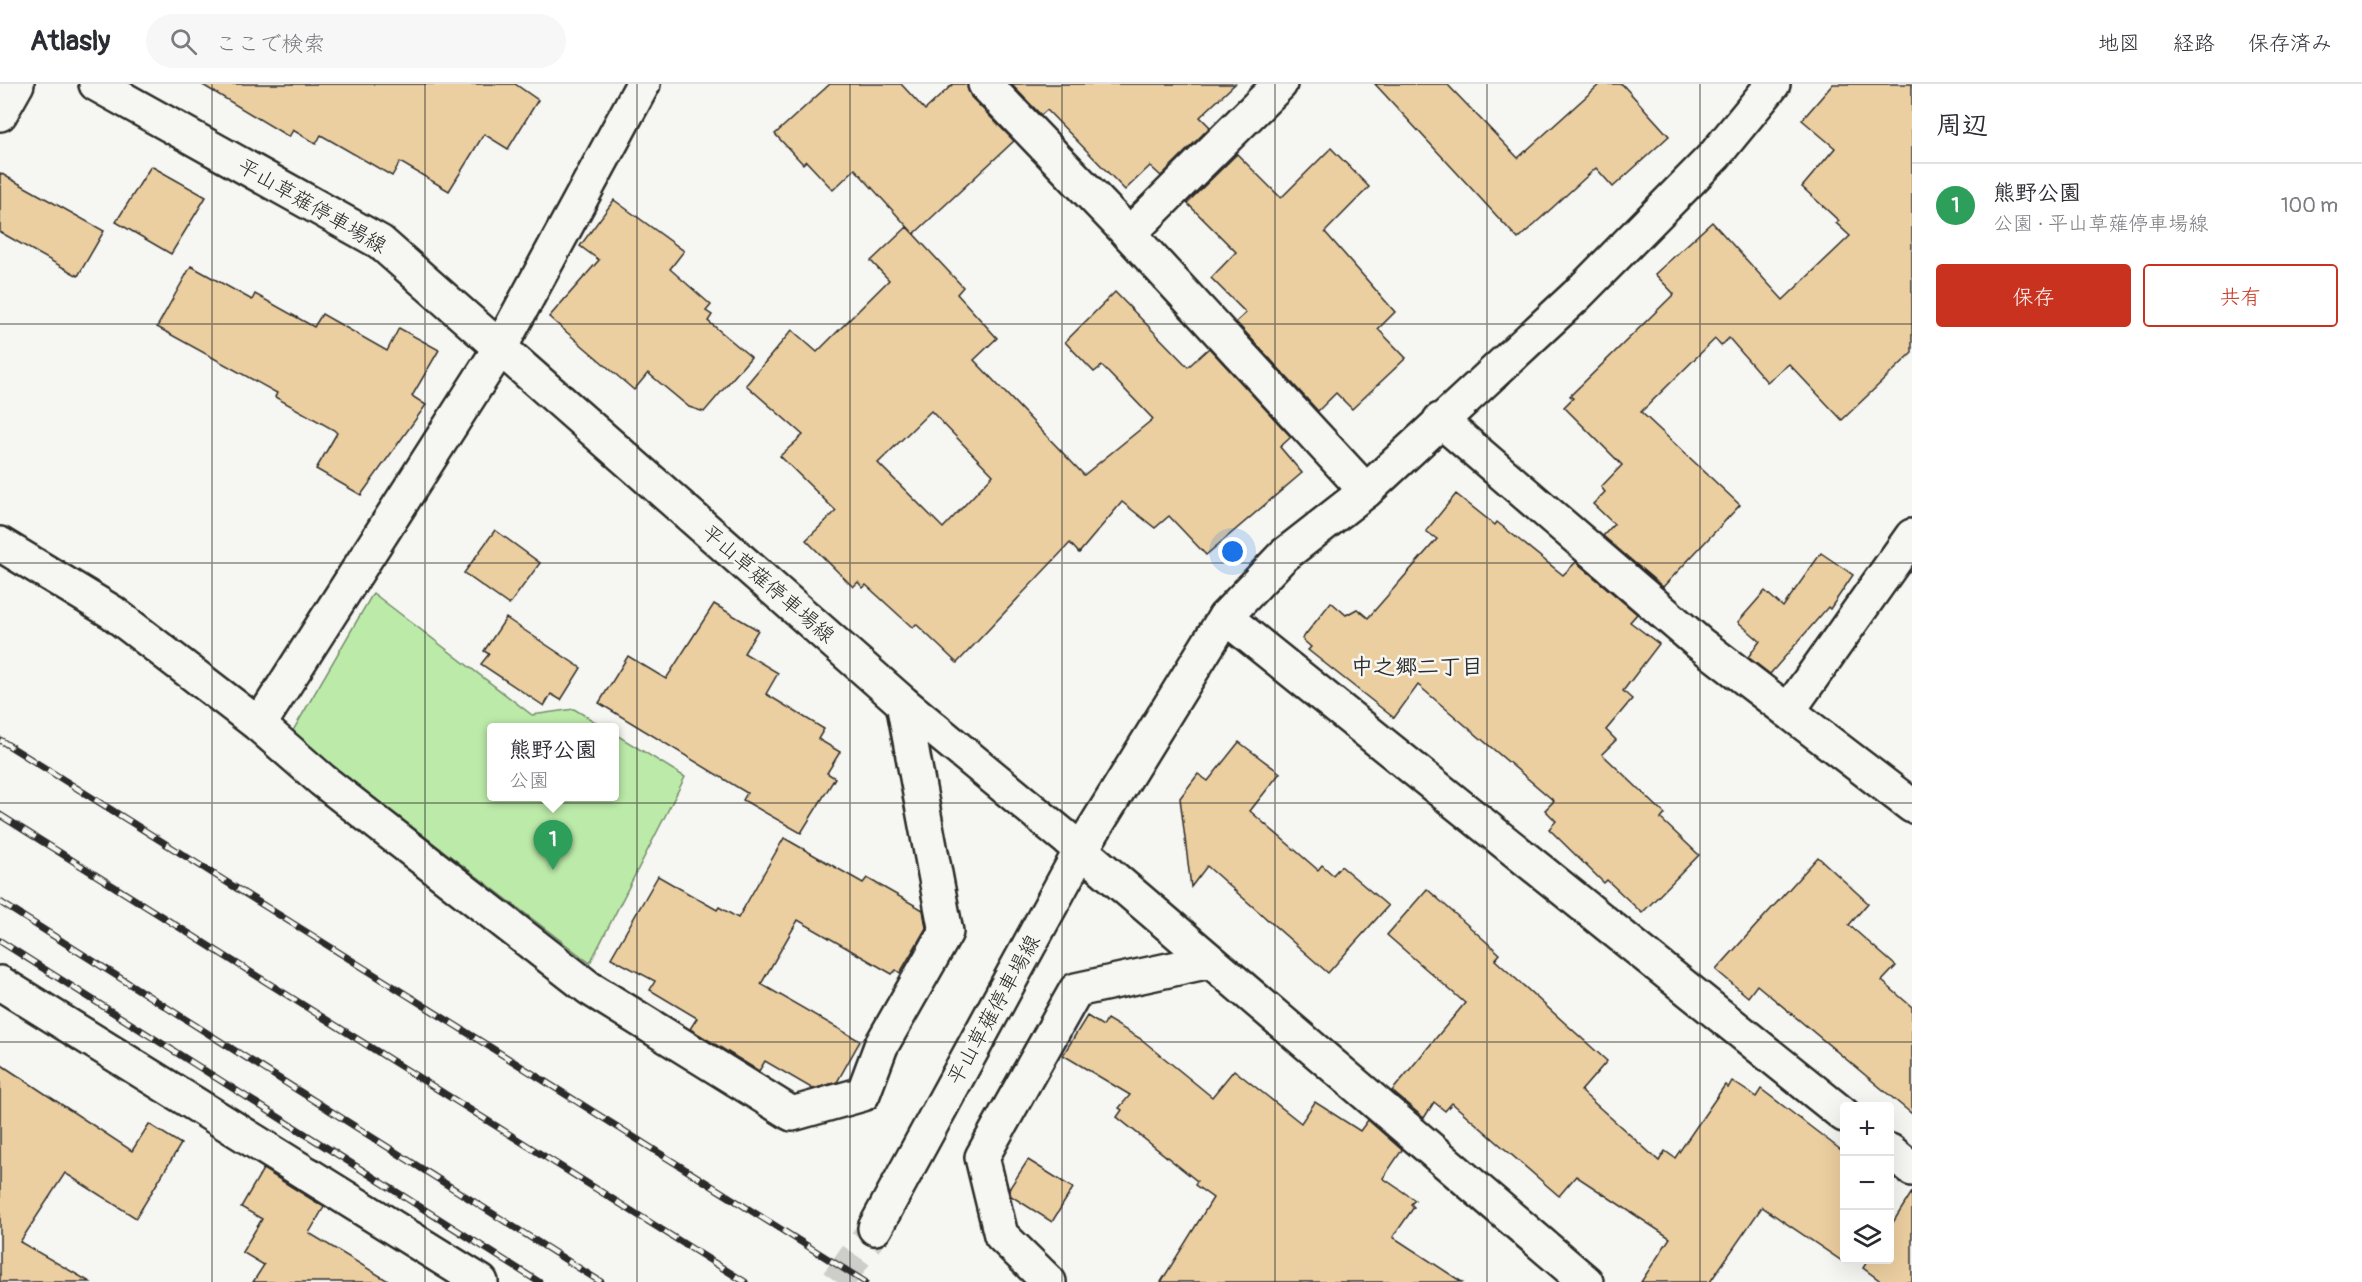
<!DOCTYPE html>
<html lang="ja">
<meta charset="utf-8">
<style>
:root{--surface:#fff;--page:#f7f7f7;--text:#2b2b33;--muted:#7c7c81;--line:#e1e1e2;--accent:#c8321e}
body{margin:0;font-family:Pangolin,"Klee One",sans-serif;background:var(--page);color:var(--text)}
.controls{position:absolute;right:18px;bottom:18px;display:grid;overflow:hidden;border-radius:6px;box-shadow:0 6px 24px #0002}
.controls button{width:54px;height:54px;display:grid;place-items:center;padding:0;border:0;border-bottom:2px solid var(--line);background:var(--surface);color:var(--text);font:30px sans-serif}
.you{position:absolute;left:1233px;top:468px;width:21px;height:21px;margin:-15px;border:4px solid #fff;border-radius:50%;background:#1a73e8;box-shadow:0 0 0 9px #1a73e833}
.badge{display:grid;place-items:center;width:39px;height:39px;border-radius:50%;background:var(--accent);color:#fff;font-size:20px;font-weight:700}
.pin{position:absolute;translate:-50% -50px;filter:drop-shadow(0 2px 3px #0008)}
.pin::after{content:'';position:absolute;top:32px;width:21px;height:18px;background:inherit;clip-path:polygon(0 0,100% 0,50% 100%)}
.popup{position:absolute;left:487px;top:639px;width:132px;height:78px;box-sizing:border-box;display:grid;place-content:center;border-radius:6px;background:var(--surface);filter:drop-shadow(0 2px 4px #0005);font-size:20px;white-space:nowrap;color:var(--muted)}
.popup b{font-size:22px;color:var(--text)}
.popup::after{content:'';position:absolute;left:50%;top:100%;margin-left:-12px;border:12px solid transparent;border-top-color:var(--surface)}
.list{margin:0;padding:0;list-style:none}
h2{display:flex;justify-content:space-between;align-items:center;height:78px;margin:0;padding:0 24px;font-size:26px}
h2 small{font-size:20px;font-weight:400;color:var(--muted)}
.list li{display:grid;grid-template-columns:39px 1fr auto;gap:18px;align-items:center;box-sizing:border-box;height:84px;padding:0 24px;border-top:2px solid var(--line)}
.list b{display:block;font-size:22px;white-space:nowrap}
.list p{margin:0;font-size:20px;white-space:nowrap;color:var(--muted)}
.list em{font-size:20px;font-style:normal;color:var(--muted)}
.actions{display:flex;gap:12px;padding:18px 24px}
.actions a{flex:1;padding:14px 0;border:2px solid var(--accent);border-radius:6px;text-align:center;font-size:21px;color:var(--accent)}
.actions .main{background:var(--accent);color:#fff}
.icon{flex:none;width:33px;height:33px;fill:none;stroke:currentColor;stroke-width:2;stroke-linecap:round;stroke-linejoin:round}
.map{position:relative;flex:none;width:1912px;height:1198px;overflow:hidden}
header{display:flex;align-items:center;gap:36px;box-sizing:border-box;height:84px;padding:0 30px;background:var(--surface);border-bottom:2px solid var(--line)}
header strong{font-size:28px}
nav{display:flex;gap:33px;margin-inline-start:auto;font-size:21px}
.search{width:420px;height:54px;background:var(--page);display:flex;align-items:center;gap:15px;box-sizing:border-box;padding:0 21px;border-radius:33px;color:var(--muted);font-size:22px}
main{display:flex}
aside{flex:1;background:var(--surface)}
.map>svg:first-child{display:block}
.green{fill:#bceba9;stroke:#748b6a;stroke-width:1.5}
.building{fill:#eccfa0;stroke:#2b2b2b;stroke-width:1.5;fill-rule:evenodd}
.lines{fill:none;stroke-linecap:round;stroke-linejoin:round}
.secondary-tunnel{stroke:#cdcdca;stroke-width:33;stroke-dasharray:33 16;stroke-linecap:butt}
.minor-casing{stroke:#2b2b2b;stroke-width:38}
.tertiary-casing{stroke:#2b2b2b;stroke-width:38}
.secondary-casing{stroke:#2b2b2b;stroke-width:38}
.minor{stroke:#f6f6f2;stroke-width:33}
.tertiary{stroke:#f6f6f2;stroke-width:33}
.secondary{stroke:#f6f6f2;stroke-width:33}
.rail-casing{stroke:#2b2b2b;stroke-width:7}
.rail{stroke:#f6f6f2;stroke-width:4.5;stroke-dasharray:14;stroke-linecap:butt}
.grid{fill:none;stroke:#2b2b2b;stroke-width:1.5;stroke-opacity:0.55}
.labels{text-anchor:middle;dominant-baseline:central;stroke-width:5;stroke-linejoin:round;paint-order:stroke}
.street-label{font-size:21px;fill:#2b2b2b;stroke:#f6f6f2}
.neighbourhood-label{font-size:22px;font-weight:bold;fill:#2b2b2b;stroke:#f6f6f2}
</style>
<header>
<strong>Atlasly</strong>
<div class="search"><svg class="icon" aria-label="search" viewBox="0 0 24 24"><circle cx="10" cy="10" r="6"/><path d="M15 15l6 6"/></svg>ここで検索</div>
<nav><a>地図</a><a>経路</a><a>保存済み</a></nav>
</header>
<main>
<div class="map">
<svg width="1912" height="1198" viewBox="0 0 1912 1198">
<rect width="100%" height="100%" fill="#f6f6f2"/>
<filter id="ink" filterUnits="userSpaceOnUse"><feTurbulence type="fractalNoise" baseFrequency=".0167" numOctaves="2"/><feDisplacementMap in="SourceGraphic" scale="12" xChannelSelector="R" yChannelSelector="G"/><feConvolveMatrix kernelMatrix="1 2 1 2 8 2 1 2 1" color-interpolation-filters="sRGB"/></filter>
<g filter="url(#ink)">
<path class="green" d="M373,509L532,631L574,625L604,643L492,644V712H614L615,650L685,693L590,879L291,650Z"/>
<g class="building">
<path d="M201,0H515L538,16L508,65L484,50L449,107L400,78L392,92L321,51L316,60L293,46L289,53Z"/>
<path d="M830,0H901L925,26L953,0H967L971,13L1014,57L914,150L855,85L833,106L806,77L803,80L775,50Z"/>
<path d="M1011,0H1235L1200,33L1210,43L1161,92L1150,82L1125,106L1047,26L1041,31Z"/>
<path d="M1375,0H1447L1518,74L1600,0H1622L1669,52L1613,103L1596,84L1518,155Z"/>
<path d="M1833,0H1912V269L1842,336L1789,280L1767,298L1729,254L1721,262L1715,255L1641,328L1740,421L1663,503L1603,452L1614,440L1593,420L1605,408L1601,403L1622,381L1564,323L1573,314L1570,312L1674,210L1655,190L1712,138L1783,216L1850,152L1836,139L1839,137L1802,103L1835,64L1802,36Z"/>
<path d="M1331,64L1369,103L1325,148L1395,228L1378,245L1406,274L1352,325L1336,309L1318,327L1236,238L1246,229L1211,194L1236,168L1187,119L1237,70L1281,114Z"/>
<path d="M151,82L206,113L171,170L116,138Z"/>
<path d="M0,89L104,147L78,192L0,148Z"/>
<path d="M614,116L684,167L670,185L711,221L706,227L712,231L708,237L751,273L704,328L689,323L648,289L634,306L549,233L599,176L580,162Z"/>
<path d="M907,143L963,203L957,210L997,254L974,276L1084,391L1153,335L1102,282L1094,288L1065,258L1115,208L1188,283L1209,264L1291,353L1280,363L1302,389L1206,471L1169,432L1155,444L1122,418L1079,469L1070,459L957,579L916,540L913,544L866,501L863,504L858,498L853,503L806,456L836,427L780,372L803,351L746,301L792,246L817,268L889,196L871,177ZM931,327L993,391L943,444L878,379Z"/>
<path d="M191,182L252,216L255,210L314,243L322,230L387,267L399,244L439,266L412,312L426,321L361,411L316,385L337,349L334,346L275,313L277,309L157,243Z"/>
<path d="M1456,410L1495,441L1497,438L1563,491L1576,478L1637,530L1630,538L1659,560L1623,607L1632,615L1606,646L1616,656L1602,670L1665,730L1661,735L1699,771L1642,829L1607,796L1604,799L1549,745L1556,737L1545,726L1554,717L1418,601L1394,634L1308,566L1311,563L1302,555L1331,518L1346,531L1357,525L1368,534L1437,455L1426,447Z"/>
<path d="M495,446L540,479L509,521L464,489Z"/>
<path d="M1821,469L1853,491L1830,525L1828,523L1770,590L1748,573L1760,557L1738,538L1765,507L1783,523Z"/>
<path d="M714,520L758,546L744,569L778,589L766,610L824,645L818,655L840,668L827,689L835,694L801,749L743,716L747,709L599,619L628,572L666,595Z"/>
<path d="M506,534L581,584L561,616L551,610L544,622L481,580L489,570L484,567Z"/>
<path d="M1239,658L1280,689L1250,727L1318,786L1322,781L1333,791L1341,782L1388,822L1328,889L1207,782L1191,803L1180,714L1198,690L1208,697Z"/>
<path d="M784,754L863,799L867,794L923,826L926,844L900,889L896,886L892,890L798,836L761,900L860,957L837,998L813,1005L765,977L759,987L690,945L697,934L650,906L655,897L611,874L658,792L717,826L719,823L738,834Z"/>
<path d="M1818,773L1868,819L1849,841L1896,882L1882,897L1912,923V1030L1757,901L1748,913L1716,886Z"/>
<path d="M1427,805L1500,870L1495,876L1607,977L1581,1007L1659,1077L1665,1067L1675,1074L1725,1001L1728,1004L1732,997L1756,1013L1761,1005L1845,1069V1179L1762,1123L1710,1198H1641L1670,1154L1576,1092L1559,1112L1452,1019L1445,1027L1434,1018L1424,1034L1392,1007L1465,919L1387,851Z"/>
<path d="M1087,932L1103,942L1107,935L1141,955L1212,1013L1234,986L1301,1039L1315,1018L1360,1047L1368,1036L1402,1066L1383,1094L1415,1116L1411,1120L1414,1123L1393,1153L1462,1198H1161L1213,1114L1195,1101L1197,1097L1117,1033L1122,1026L1119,1024L1130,1011L1063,971Z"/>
<path d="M0,980L132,1067L149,1040L181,1060L136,1134L65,1089L20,1158L90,1198H0Z"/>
<path d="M1028,1076L1073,1104L1052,1138L1011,1112L1009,1105Z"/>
<path d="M263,1085L324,1123L309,1149L390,1198H253L264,1181L242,1168L262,1135L241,1123Z"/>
<path d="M1912,1108V1198H1882L1863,1184L1868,1176H1890V1143Z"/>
</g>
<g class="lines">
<path class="secondary-tunnel" d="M837,1198L875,1144"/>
<g class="minor-casing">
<g id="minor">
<path d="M985,0L1129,150L1366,407"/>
<path d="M0,30L17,0"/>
<path d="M1129,150L1280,0"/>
<path d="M1440,336L1699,559L1912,722"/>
<path d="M0,460L112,528L259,641L322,696L589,904L792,1030L863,1010L881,962L946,848L903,619"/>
<path d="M1225,533L1844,1031"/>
<path d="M1788,627L1912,452"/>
<path d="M259,641L500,264L643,0"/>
<path d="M0,899L481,1198"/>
<path d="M1890,1067L1912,1085"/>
<path d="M1049,1198L1001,1151L982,1073L1076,906L1210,877"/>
</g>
</g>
<g class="tertiary-casing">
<path id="tertiary" d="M1586,1198L1081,766L1225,533L1283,472L1366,407L1577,211L1715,71L1773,0"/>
</g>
<g class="secondary-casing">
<path id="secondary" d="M96,0L380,158L903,619L1081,766L875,1144"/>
</g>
<use href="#minor" class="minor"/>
<use href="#tertiary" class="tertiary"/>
<use href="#secondary" class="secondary"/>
<g class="rail-casing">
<g id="rail">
<path d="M0,656L865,1198"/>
<path d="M0,731L745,1198"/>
<path d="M0,818L601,1198"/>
<path d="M0,857L539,1198"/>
</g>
</g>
<use href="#rail" class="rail"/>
</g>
</g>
<path class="grid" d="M212,0V1198M425,0V1198M637,0V1198M850,0V1198M1062,0V1198M1275,0V1198M1487,0V1198M1700,0V1198M0,240H1912M0,479H1912M0,719H1912M0,958H1912"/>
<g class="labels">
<g class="street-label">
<text transform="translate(312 122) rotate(30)">平山草薙停車場線</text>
<text transform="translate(768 500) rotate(41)">平山草薙停車場線</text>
<text transform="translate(994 926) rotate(-61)">平山草薙停車場線</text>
</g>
<g class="neighbourhood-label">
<text x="1417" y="583">中之郷二丁目</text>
</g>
</g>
</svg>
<div class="controls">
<button>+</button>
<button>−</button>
<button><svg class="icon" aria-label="layers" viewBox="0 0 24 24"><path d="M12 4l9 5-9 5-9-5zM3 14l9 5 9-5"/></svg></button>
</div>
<div class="you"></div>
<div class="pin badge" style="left:553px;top:786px;background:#2e9e5b">1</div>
<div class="popup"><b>熊野公園</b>公園</div>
</div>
<aside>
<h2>周辺<small></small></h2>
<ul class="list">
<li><span class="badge" style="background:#2e9e5b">1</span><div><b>熊野公園</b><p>公園 · 平山草薙停車場線</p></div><em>100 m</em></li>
</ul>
<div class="actions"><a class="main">保存</a><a>共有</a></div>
</aside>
</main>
